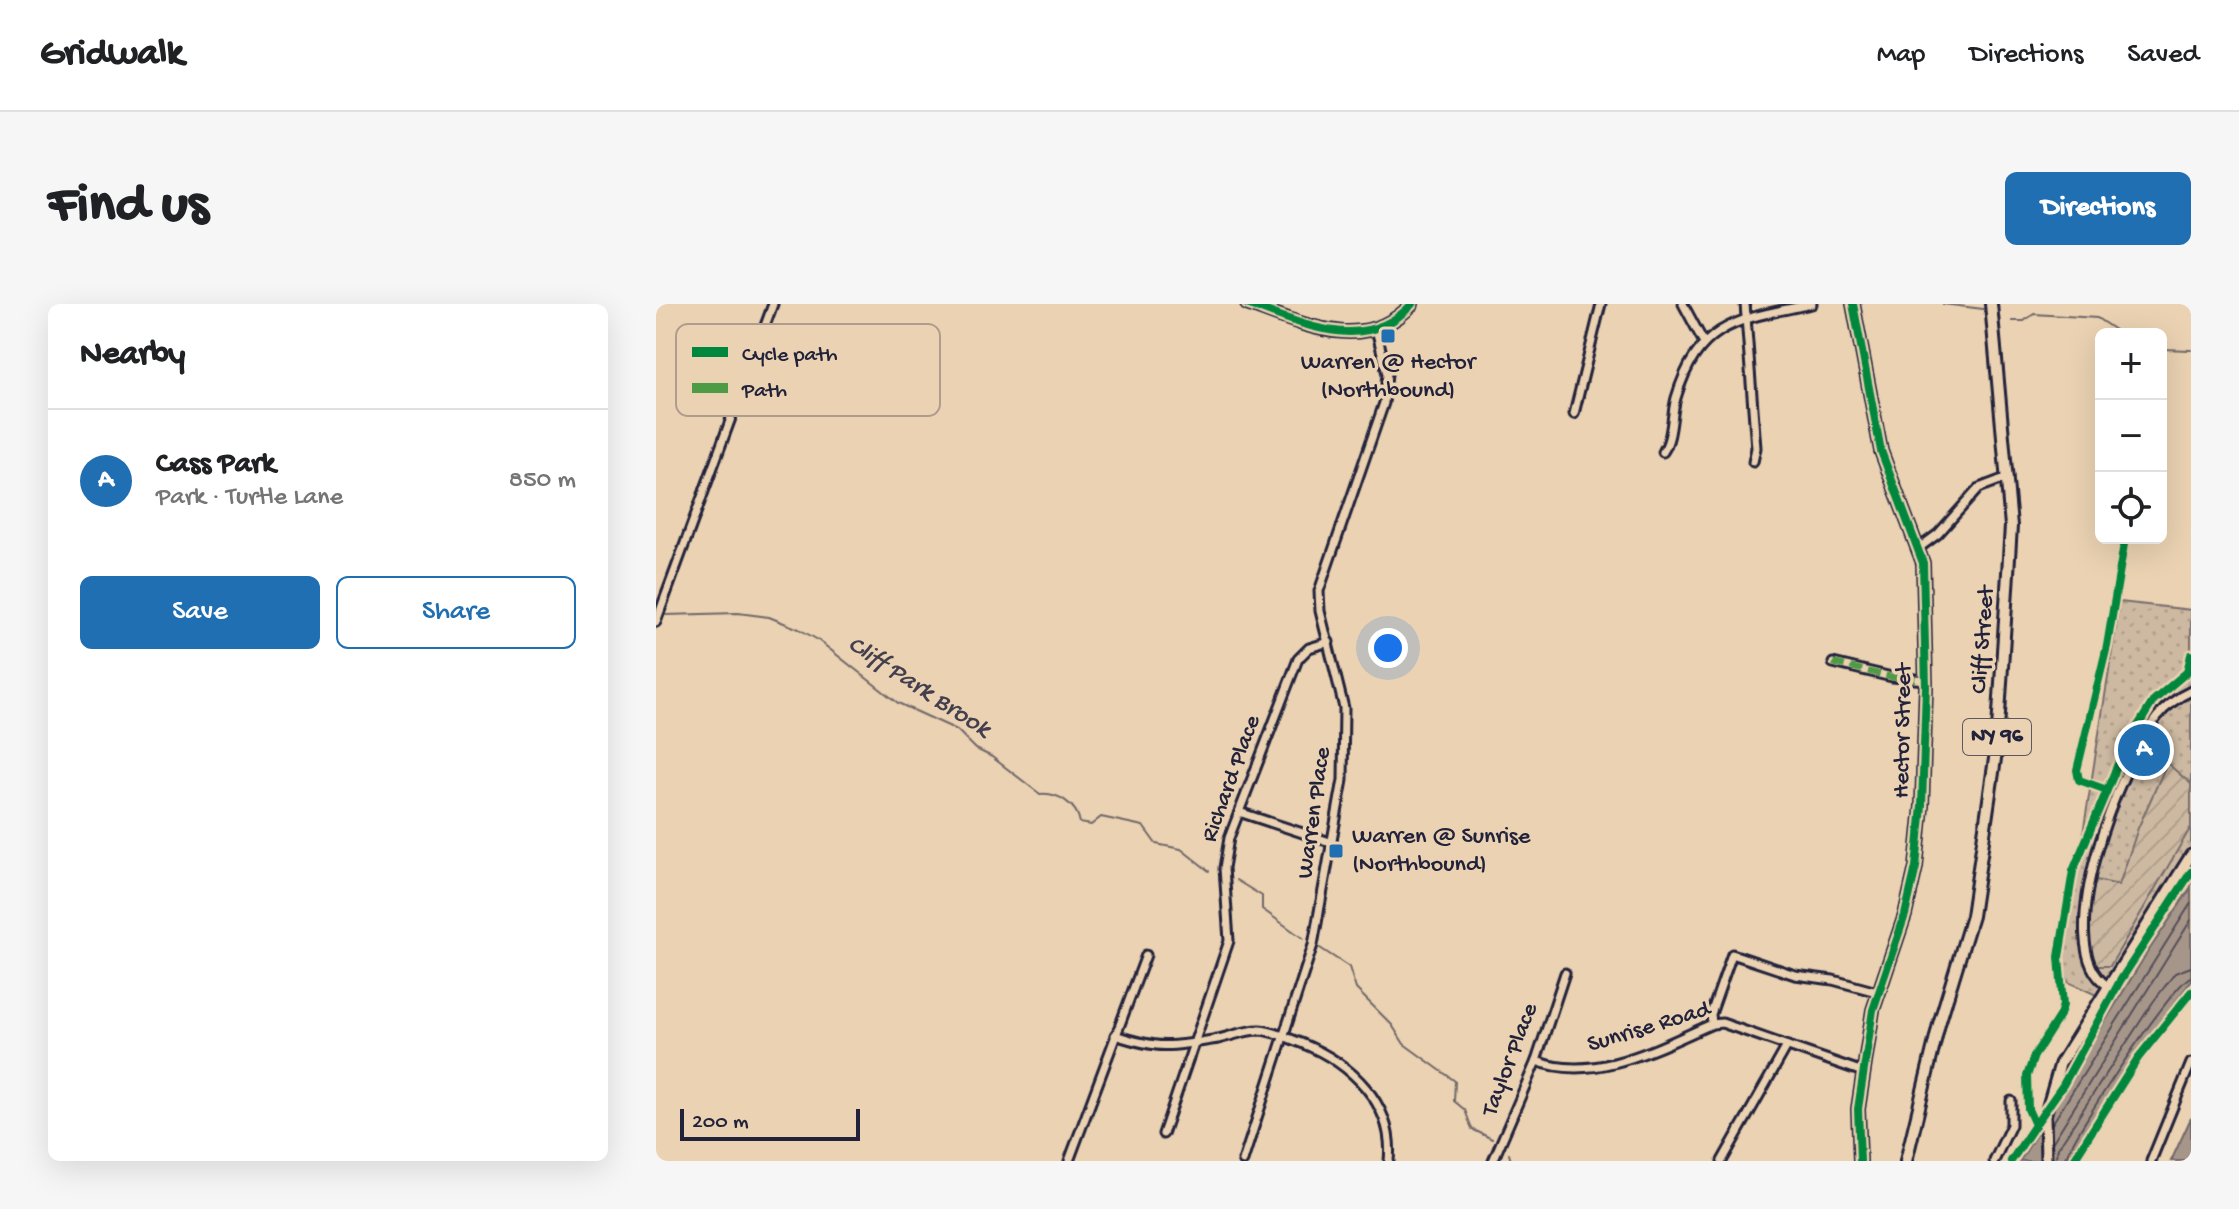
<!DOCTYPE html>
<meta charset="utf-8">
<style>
:root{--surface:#fff;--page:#f6f6f6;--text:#202124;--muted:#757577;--line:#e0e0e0;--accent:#1f6fb2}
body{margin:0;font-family:"Gochi Hand",sans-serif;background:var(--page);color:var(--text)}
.controls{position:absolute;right:24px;top:24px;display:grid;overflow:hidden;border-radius:12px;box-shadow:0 8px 32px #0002}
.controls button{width:72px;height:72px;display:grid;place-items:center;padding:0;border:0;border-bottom:2px solid var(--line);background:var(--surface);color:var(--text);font:40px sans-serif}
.scale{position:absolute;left:24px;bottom:20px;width:180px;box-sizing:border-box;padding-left:8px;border:4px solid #22223b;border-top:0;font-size:22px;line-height:28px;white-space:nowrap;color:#22223b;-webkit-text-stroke:6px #ead2b2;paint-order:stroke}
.you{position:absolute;left:732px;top:344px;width:28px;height:28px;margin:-20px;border:6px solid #fff;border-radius:50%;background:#1a73e8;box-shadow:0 0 0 12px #1a73e833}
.badge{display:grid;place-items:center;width:52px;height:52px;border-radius:50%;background:var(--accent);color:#fff;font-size:26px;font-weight:700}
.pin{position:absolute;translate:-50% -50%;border:4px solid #fff;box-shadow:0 2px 8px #0006}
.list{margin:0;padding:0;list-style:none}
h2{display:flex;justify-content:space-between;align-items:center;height:104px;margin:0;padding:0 32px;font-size:34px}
h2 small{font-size:26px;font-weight:400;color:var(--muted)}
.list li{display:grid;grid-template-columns:52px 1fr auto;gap:24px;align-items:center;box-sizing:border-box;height:144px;padding:0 32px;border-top:2px solid var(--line)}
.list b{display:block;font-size:30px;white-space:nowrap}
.list p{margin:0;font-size:26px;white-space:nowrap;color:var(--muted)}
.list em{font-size:26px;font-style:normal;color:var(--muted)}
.actions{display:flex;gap:16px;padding:24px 32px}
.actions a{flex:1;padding:18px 0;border:2px solid var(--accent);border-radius:12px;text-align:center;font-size:28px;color:var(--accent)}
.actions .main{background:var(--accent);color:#fff}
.icon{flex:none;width:44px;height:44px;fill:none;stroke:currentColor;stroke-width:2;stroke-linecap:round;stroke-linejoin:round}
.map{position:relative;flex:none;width:1535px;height:857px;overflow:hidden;border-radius:12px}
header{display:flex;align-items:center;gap:48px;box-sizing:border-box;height:112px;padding:0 40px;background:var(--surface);border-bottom:2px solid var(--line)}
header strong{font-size:38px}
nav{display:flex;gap:44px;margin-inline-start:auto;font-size:28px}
.intro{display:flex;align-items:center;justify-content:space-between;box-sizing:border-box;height:192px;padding:0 48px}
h1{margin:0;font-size:56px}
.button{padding:20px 36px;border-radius:12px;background:var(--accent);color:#fff;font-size:28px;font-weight:700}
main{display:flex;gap:48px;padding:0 48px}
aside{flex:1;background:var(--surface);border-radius:12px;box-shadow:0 8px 32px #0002}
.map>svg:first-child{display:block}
.grass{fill:url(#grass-dots);stroke:#786e6e;stroke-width:2}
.garden{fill:url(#garden-furrows);stroke:#786e6e;stroke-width:2}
.water{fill:#a69689;stroke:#71686a;stroke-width:2}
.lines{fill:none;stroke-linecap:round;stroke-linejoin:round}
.shore{stroke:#57505a;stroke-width:2}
.stream{stroke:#71686a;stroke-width:2}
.minor-casing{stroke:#22223b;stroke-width:13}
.secondary-casing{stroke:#22223b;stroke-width:15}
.primary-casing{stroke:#22223b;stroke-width:16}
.minor{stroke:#ead2b2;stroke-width:7}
.secondary{stroke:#ead2b2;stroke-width:9}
.primary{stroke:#ead2b2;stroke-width:10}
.quiet{stroke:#4d9b45;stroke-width:6;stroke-dasharray:12 6;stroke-linecap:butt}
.cycleway-casing{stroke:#ead2b2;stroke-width:13}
.cycleway{stroke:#00873e;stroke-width:8}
.poi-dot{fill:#1f6fb2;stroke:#ead2b2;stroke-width:3}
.labels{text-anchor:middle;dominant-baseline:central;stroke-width:7;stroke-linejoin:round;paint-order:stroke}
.shield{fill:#ead2b2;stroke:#5e575f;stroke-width:2}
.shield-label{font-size:22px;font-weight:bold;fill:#22223b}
.poi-label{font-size:24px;fill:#22223b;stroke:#ead2b2}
.street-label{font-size:24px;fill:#22223b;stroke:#ead2b2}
.water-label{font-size:26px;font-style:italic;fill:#433f4e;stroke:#ead2b2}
.key{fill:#ead2b2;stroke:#ae9d8e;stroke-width:2}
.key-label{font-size:22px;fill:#22223b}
</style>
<header>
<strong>Gridwalk</strong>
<nav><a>Map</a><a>Directions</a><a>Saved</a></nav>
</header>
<div class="intro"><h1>Find us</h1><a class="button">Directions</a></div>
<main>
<aside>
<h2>Nearby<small></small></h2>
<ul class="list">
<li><span class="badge">A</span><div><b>Cass Park</b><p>Park · Turtle Lane</p></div><em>850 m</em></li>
</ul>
<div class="actions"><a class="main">Save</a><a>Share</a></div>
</aside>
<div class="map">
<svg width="1535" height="857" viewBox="0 0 1535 857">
<defs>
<pattern id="grass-dots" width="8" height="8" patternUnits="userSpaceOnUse" patternTransform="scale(2)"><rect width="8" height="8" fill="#cdb9a1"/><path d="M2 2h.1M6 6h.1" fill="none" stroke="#b09f8c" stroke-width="1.8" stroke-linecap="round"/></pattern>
<pattern id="garden-furrows" width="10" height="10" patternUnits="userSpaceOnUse" patternTransform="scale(2)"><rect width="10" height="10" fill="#cdb9a1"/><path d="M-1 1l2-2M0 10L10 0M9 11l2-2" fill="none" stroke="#b09f8c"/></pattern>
</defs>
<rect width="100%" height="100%" fill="#ead2b2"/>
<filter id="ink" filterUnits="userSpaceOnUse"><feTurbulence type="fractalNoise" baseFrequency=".0125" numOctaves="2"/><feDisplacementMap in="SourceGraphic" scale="16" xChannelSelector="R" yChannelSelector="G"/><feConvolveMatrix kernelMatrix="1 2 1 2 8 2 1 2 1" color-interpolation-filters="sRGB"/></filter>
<g filter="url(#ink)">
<path class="grass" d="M1464,298L1535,306V583L1460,700L1412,678L1406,661Z"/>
<path class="garden" d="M1511,459L1535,480V523L1454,662H1440C1426,639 1433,607 1438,582L1440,576L1463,581L1482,524Z"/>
<g class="water">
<path d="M1535,584V677L1496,729L1416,857H1364L1489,652Z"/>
<path d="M1535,814V857H1515Z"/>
</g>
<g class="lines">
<g class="shore">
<path d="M1396,820L1535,599"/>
<path d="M1396,839L1535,616"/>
<path d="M1399,857L1402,844L1497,698L1519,669L1535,663"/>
<path d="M1409,857C1412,837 1520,675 1535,673"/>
</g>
<g class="stream">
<path d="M1287,0L1327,5"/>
<path d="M1356,17H1368L1378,10L1441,14L1465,30"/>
<path d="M1505,45L1535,46"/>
<path d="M10,311L82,309L113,313L143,325L162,336L242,399L301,426L320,445L336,453L384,490C401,488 421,500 424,519L435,521L445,513L487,522L500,540L525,545L553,567"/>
<path d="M580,576L606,592V605L648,635"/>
<path d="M664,644L693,663L700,685L736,721L748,740L799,777L798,797L809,806L816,825L836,835"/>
<path d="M853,850L855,857"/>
</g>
<g class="minor-casing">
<g id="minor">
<path d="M1027,0L1048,39"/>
<path d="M1089,0L1100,144L1097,158"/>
<path d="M918,110L945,0"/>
<path d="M1007,148C1017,133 1015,112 1020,94C1043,16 1086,15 1156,0"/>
<path d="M1263,244L1282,230L1323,184L1352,173"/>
<path d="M0,318L117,0"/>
<path d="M1177,359L1236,373L1270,376"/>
<path d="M583,508L677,539"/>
<path d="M1452,682C1390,644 1466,458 1501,413C1510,402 1522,393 1535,387"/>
<path d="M1056,720L1055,710L1076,650L1139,671L1177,676L1221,688"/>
<path d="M459,731C504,746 516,743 562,735C576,732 589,726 604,726C618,727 632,734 645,739C695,759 739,800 733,857"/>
<path d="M880,757C939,779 1001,744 1056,720L1066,719L1207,768"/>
<path d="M507,830L573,637L568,564L573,534L642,355L653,344L673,338"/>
<path d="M413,857L490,651"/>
<path d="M587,857L657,641L687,476L688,404L664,307L663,287L728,99L731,70L720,25"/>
<path d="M837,857L880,757L909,669"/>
<path d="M1066,857L1131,742"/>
<path d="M1338,857L1355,821V797"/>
<path d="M1495,857L1535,759"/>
</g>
</g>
<g class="secondary-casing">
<path id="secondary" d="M1390,857L1389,812L1404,760L1535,551"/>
</g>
<g class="primary-casing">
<g id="primary">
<path d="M591,0C644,19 710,52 756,0"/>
<path d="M1197,0L1225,147L1267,259L1270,383L1266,502L1260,563L1249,611L1217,706L1202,805L1204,857"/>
<path d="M1250,857L1283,720L1316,612L1341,441L1355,222L1335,0"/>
</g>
</g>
<use href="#minor" class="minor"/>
<use href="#secondary" class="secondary"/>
<use href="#primary" class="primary"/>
<path class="quiet" d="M1177,359L1236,373L1270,376"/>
<g class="cycleway-casing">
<g id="cycleway">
<path d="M591,0C644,19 710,52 756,0"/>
<path d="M1197,0L1225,147L1267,259L1270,383L1266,502L1260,563L1249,611L1217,706L1202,805L1204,857"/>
<path d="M1451,486L1423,476L1421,466L1451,342L1469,234"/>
<path d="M1379,821L1407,781L1464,677L1535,568"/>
<path d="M1355,857L1379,821L1372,805L1371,772L1378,752L1404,711L1407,701L1403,653L1417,567L1470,441L1498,396L1531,368L1535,351"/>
<path d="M1417,857L1482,754L1535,688"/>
</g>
</g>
<use href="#cycleway" class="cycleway"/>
</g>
</g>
<g class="poi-dot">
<rect x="724" y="24" width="16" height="16" rx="4"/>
<rect x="672" y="539" width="16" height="16" rx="4"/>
</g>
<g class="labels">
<rect class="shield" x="1307" y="415" width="68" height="36" rx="6"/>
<g class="shield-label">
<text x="1341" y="433">NY 96</text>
</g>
<g class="poi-label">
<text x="732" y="59">Warren @ Hector<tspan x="732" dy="28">(Northbound)</tspan></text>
<text x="696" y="533" text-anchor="start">Warren @ Sunrise<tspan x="696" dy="28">(Northbound)</tspan></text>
</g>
<g class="street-label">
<text transform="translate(1328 336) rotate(-86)">Cliff Street</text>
<text transform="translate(1248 427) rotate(-89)">Hector Street</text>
<text transform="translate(576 475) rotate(-70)">Richard Place</text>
<text transform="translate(659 509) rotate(-82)">Warren Place</text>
<text transform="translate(993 724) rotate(-17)">Sunrise Road</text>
<text transform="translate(855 756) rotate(-69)">Taylor Place</text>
</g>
<g class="water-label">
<text transform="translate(262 384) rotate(33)">Cliff Park Brook</text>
</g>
</g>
<rect x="20" y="20" width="264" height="92" rx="12" class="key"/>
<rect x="36" y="43" width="36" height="10" fill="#00873e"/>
<rect x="36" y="79" width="36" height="10" fill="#4d9b45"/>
<g class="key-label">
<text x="86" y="56">Cycle path</text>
<text x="86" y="92">Path</text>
</g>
</svg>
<div class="controls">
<button>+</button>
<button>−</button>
<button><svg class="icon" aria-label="locate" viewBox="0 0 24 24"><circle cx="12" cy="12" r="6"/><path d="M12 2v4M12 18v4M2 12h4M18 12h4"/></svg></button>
</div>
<div class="scale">200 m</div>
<div class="you"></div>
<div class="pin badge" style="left:1488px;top:446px">A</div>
</div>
</main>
